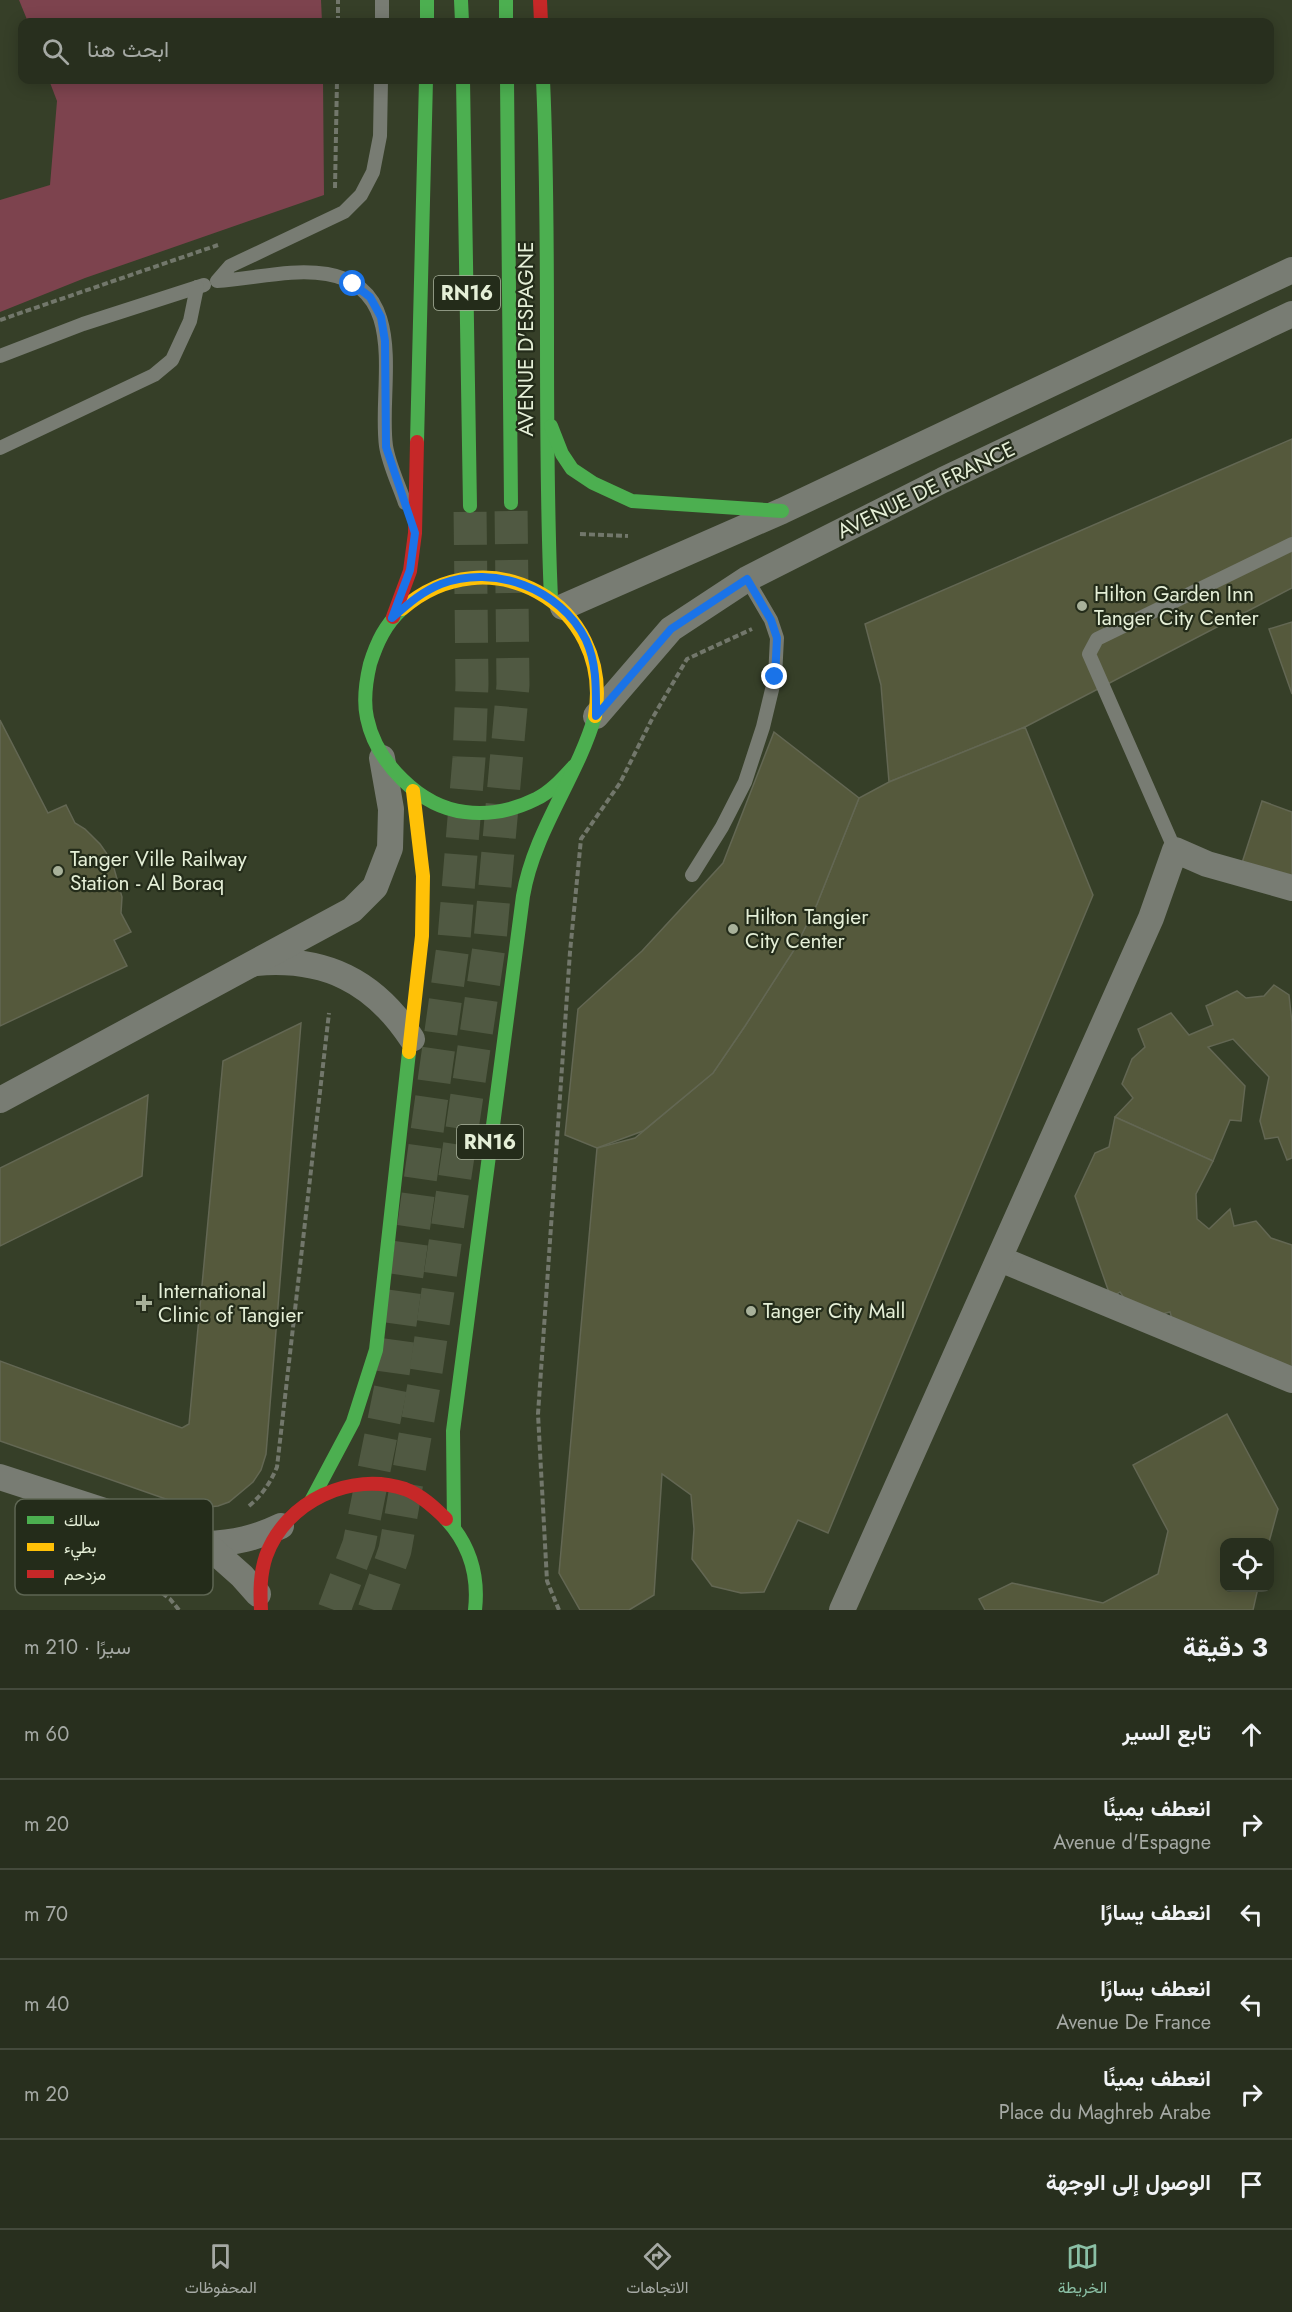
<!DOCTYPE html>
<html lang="ar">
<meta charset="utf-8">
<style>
:root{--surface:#282f1e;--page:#303727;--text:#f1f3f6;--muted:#a5a9a4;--line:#444a3c;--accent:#8abfa5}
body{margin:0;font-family:Jost,Vazirmatn,sans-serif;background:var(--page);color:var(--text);direction:rtl}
.controls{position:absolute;right:18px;bottom:18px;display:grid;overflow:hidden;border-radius:12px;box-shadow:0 3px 15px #0003}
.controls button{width:54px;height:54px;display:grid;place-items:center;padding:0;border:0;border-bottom:2px solid var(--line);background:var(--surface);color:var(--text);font:30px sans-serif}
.stop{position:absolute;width:18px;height:18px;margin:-14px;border:4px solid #1a73e8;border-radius:50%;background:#fff}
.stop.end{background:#1a73e8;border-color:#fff;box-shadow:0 2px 6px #0008}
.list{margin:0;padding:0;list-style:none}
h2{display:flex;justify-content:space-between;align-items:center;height:78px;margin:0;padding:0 24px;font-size:26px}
h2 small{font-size:20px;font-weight:400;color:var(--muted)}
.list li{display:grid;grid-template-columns:39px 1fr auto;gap:18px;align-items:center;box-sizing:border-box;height:90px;padding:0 24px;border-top:2px solid var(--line)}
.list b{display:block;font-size:22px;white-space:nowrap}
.list p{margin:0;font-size:20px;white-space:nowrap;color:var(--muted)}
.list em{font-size:20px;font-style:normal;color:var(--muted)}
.icon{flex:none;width:33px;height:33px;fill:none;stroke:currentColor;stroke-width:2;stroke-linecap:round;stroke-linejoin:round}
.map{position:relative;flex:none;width:1292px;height:1610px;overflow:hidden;direction:ltr}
.search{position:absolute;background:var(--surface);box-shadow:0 3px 15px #0003;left:18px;right:18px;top:18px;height:66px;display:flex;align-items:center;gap:15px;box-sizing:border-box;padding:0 21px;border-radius:12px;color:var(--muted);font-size:22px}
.sheet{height:618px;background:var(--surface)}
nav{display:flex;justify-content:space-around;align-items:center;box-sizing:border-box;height:84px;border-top:2px solid var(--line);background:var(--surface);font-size:16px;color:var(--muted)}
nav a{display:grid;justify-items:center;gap:3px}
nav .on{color:var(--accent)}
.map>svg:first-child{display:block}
.green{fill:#7d434e}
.building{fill:#55593c;stroke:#636753;stroke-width:1.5}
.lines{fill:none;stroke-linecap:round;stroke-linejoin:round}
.primary-tunnel{stroke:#505942;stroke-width:33;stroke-dasharray:33 16;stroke-linecap:butt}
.path{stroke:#72776b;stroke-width:4;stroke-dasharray:6 3;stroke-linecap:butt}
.lane{stroke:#787c73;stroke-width:14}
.street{stroke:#787c73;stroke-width:26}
.fast{stroke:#4caf50;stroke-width:14}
.slow{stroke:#ffc107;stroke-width:14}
.jam{stroke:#c62828;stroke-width:14}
.route{stroke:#1a73e8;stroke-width:8}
.poi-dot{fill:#a8b19a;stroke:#242c1a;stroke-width:2}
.labels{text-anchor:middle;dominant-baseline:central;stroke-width:4.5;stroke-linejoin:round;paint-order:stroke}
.shield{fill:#242c1a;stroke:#abb49e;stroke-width:1.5}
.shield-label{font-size:20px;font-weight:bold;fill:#e5efd7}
.street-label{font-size:21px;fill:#e5efd7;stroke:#242c1a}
.poi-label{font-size:21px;fill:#e5efd7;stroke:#242c1a;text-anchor:start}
.key{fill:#242c1a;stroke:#5e6653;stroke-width:1.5}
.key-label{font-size:16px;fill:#e5efd7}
</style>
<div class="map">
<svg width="1292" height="1610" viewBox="0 0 1292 1610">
<rect width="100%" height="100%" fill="#363f28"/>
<g class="green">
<path d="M19,0H321L322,22H28Z"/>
<path d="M49,80H323L324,195L85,278L0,312V200L50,185L57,101Z"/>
</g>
<g class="building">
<path d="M1292,439V588L1025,727L889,782L881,685L865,624Z"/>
<path d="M1292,622V694L1269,629Z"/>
<path d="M0,720L48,813L66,805L75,823L85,829L100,844L112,861L122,897L121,913L131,932L114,940L127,966L0,1026Z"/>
<path d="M1025,727L1093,895L828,1533L798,1520L764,1592L741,1593L712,1586L692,1559L694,1529L691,1495L662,1474L654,1595L629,1610H580L559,1573L597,1148L635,1138L713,1073L745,1026L794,950L817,904L859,798L889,782Z"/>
<path d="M774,732L859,798L817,904L794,950L745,1026L713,1073L643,1131L597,1148L565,1135L578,1009L642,951L723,863Z"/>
<path d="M1262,801L1292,812V887L1240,869Z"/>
<path d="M1274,985L1289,995L1292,1023V1158L1287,1160L1278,1137L1265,1139L1260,1121L1269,1077L1233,1039L1208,1047L1245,1086L1241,1121L1230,1120L1213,1161L1115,1117L1133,1098L1122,1084L1132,1059L1145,1047L1138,1029L1171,1013L1189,1035L1213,1025L1206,1006L1237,991L1246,998L1264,996Z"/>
<path d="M301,1023L266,1454L261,1470L253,1482L229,1502L218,1506L200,1508L183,1505L0,1441V1361L182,1428L189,1424L223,1061Z"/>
<path d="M148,1095L142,1176L0,1246V1168Z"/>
<path d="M1115,1117L1213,1161L1196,1194L1197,1219L1209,1229L1230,1209L1234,1226L1256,1221L1271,1238L1292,1245V1378L1179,1343L1170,1312L1158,1315L1137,1316L1120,1292L1111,1298L1075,1196L1095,1153L1109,1147Z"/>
<path d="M1227,1414L1278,1509L1269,1542H1224V1588H1258L1253,1610H985L979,1599L1012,1583L1103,1603L1158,1574L1168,1531L1133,1465Z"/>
</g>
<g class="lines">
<g class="primary-tunnel">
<path d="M334,1610L359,1544L392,1381L454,939L469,758L472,684L470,506"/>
<path d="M374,1610L395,1550L424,1385L490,940L513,685L511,503"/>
</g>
<g class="path">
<path d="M338,22V0"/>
<path d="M335,188L337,80"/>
<path d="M0,320L218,245"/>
<path d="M580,534L628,536"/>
<path d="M249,1506C263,1494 270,1483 277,1467L329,1013"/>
<path d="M179,1610L170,1599L155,1588L180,1567"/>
<path d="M559,1610L547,1581L538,1414L570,952L581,839L620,783L653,717L687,659L752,629"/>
</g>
<g class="lane">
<path d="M382,22V0"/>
<path d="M381,80L380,136L373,172L361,195L344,212L230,266L217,281C253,279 291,268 327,274C411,288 378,388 386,446C389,465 399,485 405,503"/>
<path d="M0,356L83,324L204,285"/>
<path d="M0,448L154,375L172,360L190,321L197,287"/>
<path d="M1175,850L1089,654L1097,639L1292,544"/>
<path d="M692,875L722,827L745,782L763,727L775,677L777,638L771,620L747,579"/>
</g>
<g class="street">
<path d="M563,607L782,511L1292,270"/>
<path d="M596,716L671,629L747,579L943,480L1292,314"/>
<path d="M256,963C325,957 374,981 412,1039"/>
<path d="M0,1100L352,910L375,887L390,848L391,809L382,758"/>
<path d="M1000,1259L1292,1380"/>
<path d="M0,1477L206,1544C234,1543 256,1538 281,1526"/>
<path d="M206,1544L242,1576L258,1594"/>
<path d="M842,1610L1151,918L1175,850L1207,864L1292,888"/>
</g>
<g class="fast">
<path d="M427,0V22"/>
<path d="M461,0L462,22"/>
<path d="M506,0V22"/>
<path d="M463,80L470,506"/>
<path d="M507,80L511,503"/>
<path d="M543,80C551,253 543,425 551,598"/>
<path d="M551,426L562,454L572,469L593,483L632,501L782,511"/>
<path d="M417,442L426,80"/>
<path d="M402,609C385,625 377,642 370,664C366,681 363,700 367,718C376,762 420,807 465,812C489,815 514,810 536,799C551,792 563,778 574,766"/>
<path d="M311,1501L353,1422L376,1350L409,1052"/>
<path d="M446,1519C470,1545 479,1575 475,1610"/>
<path d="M454,1527L453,1431L523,896C534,831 577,778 595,716"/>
</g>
<g class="slow">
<path d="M402,609C488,534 614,603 595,716"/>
<path d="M409,1052L422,936L423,876L413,791"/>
</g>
<g class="jam">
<path d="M540,0L541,22"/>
<path d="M393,617L410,571L415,533L417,442"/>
<path d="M261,1610C260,1591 260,1574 266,1556C286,1501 351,1471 405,1489C421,1495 434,1507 446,1519"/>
</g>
</g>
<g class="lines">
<path class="route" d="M353,284L370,297L381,317L385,341L386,447L415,533L410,570L392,618C407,605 421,592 441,584C494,564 560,588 586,640C597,664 596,690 596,716L671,629L747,579L771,620L777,638L775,677"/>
</g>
<g class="poi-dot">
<circle cx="1082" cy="606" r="6"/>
<circle cx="58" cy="871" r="6"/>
<circle cx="733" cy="929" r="6"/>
<path d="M141 1294h6v6h6v6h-6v6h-6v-6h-6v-6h6z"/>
<circle cx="751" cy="1311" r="6"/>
</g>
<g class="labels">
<g class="shield">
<rect x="434" y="276" width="66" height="34" rx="4.5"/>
<rect x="457" y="1125" width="66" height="34" rx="4.5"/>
</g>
<g class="shield-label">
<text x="467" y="293">RN16</text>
<text x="490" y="1142">RN16</text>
</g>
<g class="street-label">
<text transform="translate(526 339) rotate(-90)">AVENUE D'ESPAGNE</text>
<text transform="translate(926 490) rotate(-26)">AVENUE DE FRANCE</text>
</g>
<g class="poi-label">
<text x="1094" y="594">Hilton Garden Inn<tspan x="1094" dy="24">Tanger City Center</tspan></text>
<text x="70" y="859">Tanger Ville Railway<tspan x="70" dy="24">Station - Al Boraq</tspan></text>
<text x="745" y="917">Hilton Tangier<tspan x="745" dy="24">City Center</tspan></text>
<text x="158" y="1291">International<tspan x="158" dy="24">Clinic of Tangier</tspan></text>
<text x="763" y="1311">Tanger City Mall</text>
</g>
</g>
<rect x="15" y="1499" width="198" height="96" rx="9" class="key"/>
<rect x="27" y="1516" width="27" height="8" fill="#4caf50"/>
<rect x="27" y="1543" width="27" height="8" fill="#ffc107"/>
<rect x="27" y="1570" width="27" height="8" fill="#c62828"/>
<g class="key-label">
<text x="64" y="1526">سالك</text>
<text x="64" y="1553">بطيء</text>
<text x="64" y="1580">مزدحم</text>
</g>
</svg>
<div class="controls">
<button><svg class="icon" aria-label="locate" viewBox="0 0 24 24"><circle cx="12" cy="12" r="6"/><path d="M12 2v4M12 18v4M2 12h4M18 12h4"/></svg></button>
</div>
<div class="stop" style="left:353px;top:284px"></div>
<div class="stop end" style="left:775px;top:677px"></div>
<div class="search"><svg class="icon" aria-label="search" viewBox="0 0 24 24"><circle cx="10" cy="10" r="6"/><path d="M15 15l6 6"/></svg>ابحث هنا</div>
</div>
<section class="sheet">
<h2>3 دقيقة<small>سيرًا · 210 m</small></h2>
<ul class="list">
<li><svg class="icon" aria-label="ahead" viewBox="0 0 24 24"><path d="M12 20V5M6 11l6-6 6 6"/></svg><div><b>تابع السير</b></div><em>60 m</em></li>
<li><svg class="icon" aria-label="right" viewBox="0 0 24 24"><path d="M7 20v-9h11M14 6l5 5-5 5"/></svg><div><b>انعطف يمينًا</b><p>Avenue d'Espagne</p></div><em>20 m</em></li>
<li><svg class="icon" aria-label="left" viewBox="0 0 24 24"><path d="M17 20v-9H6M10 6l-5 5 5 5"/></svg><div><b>انعطف يسارًا</b></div><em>70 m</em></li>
<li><svg class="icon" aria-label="left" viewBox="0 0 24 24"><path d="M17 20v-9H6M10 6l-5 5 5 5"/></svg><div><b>انعطف يسارًا</b><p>Avenue De France</p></div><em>40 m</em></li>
<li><svg class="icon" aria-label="right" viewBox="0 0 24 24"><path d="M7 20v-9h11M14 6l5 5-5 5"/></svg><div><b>انعطف يمينًا</b><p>Place du Maghreb Arabe</p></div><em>20 m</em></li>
<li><svg class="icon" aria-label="arrive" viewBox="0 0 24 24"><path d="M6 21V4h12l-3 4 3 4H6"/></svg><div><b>الوصول إلى الوجهة</b></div></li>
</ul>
</section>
<nav>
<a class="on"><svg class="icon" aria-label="map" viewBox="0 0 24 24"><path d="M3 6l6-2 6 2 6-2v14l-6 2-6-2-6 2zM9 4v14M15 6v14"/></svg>الخريطة</a>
<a><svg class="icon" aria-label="directions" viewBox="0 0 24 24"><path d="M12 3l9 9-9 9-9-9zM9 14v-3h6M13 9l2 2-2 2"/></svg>الاتجاهات</a>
<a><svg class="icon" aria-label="saved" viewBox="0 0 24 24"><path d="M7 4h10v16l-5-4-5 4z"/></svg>المحفوظات</a>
</nav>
